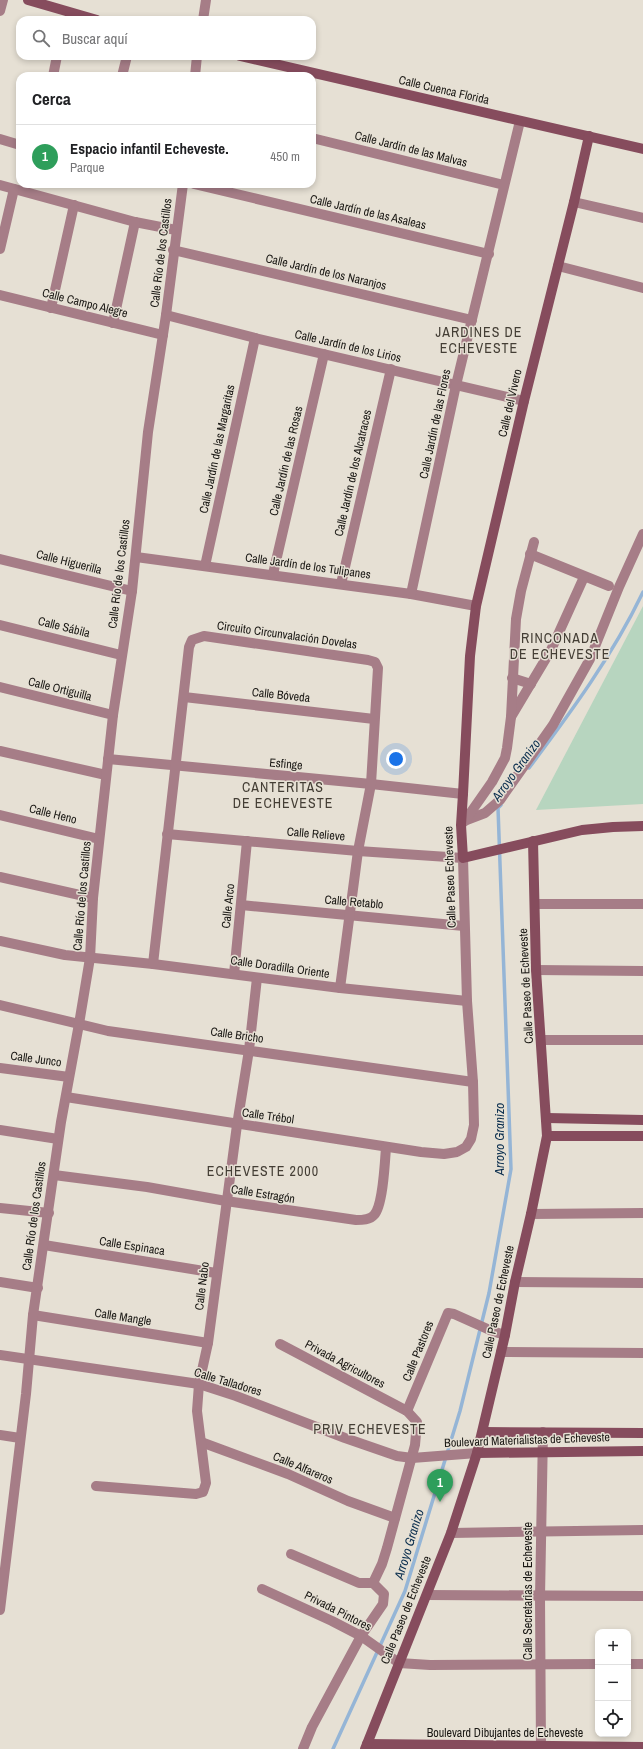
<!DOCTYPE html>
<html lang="es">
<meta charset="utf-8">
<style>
:root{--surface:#fff;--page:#f6f6f6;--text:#202124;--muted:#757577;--line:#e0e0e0;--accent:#7c3aed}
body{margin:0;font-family:"Archivo Narrow",sans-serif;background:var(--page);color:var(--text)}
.controls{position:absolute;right:12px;bottom:12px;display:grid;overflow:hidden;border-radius:8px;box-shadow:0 2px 6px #0003}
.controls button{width:36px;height:36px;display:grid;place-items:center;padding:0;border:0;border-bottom:1px solid var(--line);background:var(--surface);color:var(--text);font:20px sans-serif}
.you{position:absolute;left:396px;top:759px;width:14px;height:14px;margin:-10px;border:3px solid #fff;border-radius:50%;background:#1a73e8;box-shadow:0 0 0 6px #1a73e833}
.badge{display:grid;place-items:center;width:26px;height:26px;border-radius:50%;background:var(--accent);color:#fff;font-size:13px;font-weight:700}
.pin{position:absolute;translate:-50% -33px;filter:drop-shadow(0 1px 2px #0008)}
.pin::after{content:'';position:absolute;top:21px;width:14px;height:12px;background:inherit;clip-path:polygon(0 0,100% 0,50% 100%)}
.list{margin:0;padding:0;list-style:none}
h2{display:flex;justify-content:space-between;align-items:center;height:52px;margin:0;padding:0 16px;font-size:17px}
h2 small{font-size:13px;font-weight:400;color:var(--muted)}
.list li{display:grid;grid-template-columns:26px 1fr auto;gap:12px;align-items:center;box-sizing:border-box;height:64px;padding:0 16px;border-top:1px solid var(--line)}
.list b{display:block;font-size:15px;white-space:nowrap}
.list p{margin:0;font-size:13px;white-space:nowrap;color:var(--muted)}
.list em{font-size:13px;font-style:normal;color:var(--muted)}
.icon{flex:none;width:22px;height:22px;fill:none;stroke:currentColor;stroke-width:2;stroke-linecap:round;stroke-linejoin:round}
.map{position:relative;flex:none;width:643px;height:1749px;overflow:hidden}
.search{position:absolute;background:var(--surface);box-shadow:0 2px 6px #0003;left:16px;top:16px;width:300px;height:44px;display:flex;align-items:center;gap:10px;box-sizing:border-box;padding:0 14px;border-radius:12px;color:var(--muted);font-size:15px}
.panel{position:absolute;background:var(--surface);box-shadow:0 2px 6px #0003;left:16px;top:72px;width:300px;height:116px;border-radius:12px}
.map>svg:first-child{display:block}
.green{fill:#b7d5bf}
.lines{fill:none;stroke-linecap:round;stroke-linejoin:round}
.stream{stroke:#95b5d6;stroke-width:3.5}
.street{stroke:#a67d87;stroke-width:10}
.secondary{stroke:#864c5d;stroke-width:10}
.labels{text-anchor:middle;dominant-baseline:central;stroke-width:3;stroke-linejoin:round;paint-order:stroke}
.street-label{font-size:12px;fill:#191713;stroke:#e6e0d4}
.water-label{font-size:13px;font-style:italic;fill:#092d4d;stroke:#e6e0d4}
.quarter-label{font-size:14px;letter-spacing:1px;fill:#443e35;stroke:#e6e0d4}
</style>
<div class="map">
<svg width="643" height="1749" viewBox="0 0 643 1749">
<rect width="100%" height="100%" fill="#e6e0d4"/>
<path class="green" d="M643,606V804L536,810Z"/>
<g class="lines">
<g class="stream">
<path d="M529,768C571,712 613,655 643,592"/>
<path d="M333,1749L405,1591L460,1411L489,1293L511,1169L498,808L501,805"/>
</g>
<g class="street">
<path d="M0,11L3,0"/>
<path d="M203,20L206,0"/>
<path d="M53,76L57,56"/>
<path d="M122,76L127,56"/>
<path d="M195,76L197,56"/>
<path d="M312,138L504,185"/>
<path d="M0,139L20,145"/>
<path d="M194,184L489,254"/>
<path d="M0,185L135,222L176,230"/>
<path d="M574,202L643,218"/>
<path d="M0,249L14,189"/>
<path d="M173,250L472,320"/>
<path d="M558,266L643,288"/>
<path d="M0,295L163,335"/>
<path d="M51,308L74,205"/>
<path d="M166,315L255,338L524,401"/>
<path d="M113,323L135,222"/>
<path d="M530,554L609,586"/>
<path d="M136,557L411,594L476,606"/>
<path d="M0,559L132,591"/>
<path d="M205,566L255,338"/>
<path d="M273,574L324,354"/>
<path d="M341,584L391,369"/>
<path d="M411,594L456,385L520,121"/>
<path d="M0,625L121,655"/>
<path d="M512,678L531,684"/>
<path d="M0,687L113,715"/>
<path d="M184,697L374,719"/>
<path d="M511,717L551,650L584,577"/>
<path d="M0,751L106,775"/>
<path d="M108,759L371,784L463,794"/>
<path d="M0,815L99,839"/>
<path d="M464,821L485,813L500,800L553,725L590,659L619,587L643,534"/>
<path d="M464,822L492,782L505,758L507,748L511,717L516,619L521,591L534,542"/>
<path d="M0,877L93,898"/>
<path d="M536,904H643"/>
<path d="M241,905L464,926"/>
<path d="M0,941L65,955L153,964L340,988L467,1001"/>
<path d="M153,964L189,647L192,640L204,636L368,660L375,662L378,668L371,784L358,851L340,988"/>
<path d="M536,970L643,971"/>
<path d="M234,974L247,841"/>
<path d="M0,1005L108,1031L473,1082"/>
<path d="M541,1040H643"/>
<path d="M0,1068L69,1077"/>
<path d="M66,1097L421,1152L444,1154L457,1152L466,1147L471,1139L474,1125L473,1082L467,1001L463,858L358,851L167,834"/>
<path d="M0,1130L58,1139"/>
<path d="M54,1175L147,1187L226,1201L356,1220C362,1220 370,1220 374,1215C383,1206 385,1161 386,1147"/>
<path d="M0,1208L49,1213"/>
<path d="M531,1214L643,1213"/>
<path d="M44,1245L216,1273"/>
<path d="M0,1282L38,1288"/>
<path d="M515,1282L643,1283"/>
<path d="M33,1315L208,1343"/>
<path d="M280,1344L407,1411L417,1422L415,1445L387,1548L382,1564L373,1583"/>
<path d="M501,1352L643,1353"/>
<path d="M0,1355L199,1384L236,1396L345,1438L397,1456L412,1458L477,1453"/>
<path d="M407,1411L448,1313L454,1314L492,1331L505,1335"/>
<path d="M0,1435L20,1438"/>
<path d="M201,1442L288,1474L348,1501L395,1518"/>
<path d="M96,1486L196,1494L203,1492L206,1483L197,1411L199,1384L208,1343L237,1125L249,1050L257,978"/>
<path d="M451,1533L643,1530"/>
<path d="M291,1554L359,1583H373"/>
<path d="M262,1589L332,1621L361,1636L399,1663L430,1665L598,1664"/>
<path d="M427,1595L643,1596"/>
<path d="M0,1610L26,1394L33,1315L61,1122L79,1024L90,958L93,898L113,715L132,591L148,432L166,315L183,184"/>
<path d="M628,1664H643"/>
<path d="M303,1749L312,1727L361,1636L383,1604L384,1594L373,1583"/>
<path d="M541,1749L540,1597L543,1432"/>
</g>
<g class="secondary">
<path d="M28,0L97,20"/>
<path d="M240,56L643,149"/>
<path d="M589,136L574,202L524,401L476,606L470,656L463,794L461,825L463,858L582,830L613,827L643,826"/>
<path d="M547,1118L643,1120"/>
<path d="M547,1136H643"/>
<path d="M483,1432L643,1433"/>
<path d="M477,1453L643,1451"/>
<path d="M367,1744L643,1747"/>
<path d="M365,1749L451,1533L477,1453L505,1335L515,1282L531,1214L547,1136L536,970L533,841"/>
</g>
</g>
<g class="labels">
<g class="street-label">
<text transform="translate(444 90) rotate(13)">Calle Cuenca Florida</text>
<text transform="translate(411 149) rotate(14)">Calle Jardín de las Malvas</text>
<text transform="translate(368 212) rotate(13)">Calle Jardín de las Asaleas</text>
<text transform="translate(161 253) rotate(-83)">Calle Río de los Castillos</text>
<text transform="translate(326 272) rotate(13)">Calle Jardín de los Naranjos</text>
<text transform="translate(85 303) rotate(14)">Calle Campo Alegre</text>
<text transform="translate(348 346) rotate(13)">Calle Jardín de los Lirios</text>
<text transform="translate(510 403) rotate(-77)">Calle del Vivero</text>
<text transform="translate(435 424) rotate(-78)">Calle Jardín de las Flores</text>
<text transform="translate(217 449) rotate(-78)">Calle Jardín de las Margaritas</text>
<text transform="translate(286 461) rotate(-77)">Calle Jardín de las Rosas</text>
<text transform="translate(353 473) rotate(-77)">Calle Jardín de los Alcatraces</text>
<text transform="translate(69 562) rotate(14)">Calle Higuerilla</text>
<text transform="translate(308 566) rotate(8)">Calle Jardín de los Tulipanes</text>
<text transform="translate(119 574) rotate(-83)">Calle Río de los Castillos</text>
<text transform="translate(64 627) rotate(14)">Calle Sábila</text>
<text transform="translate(287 635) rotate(8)">Circuito Circunvalación Dovelas</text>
<text transform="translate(60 689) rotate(14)">Calle Ortiguilla</text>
<text transform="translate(281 695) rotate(6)">Calle Bóveda</text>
<text transform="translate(286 764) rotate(5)">Esfinge</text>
<text transform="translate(53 814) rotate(14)">Calle Heno</text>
<text transform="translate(316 834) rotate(5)">Calle Relieve</text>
<text transform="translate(450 877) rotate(-92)">Calle Paseo Echeveste</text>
<text transform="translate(82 896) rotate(-85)">Calle Río de los Castillos</text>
<text transform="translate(354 902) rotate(5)">Calle Retablo</text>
<text transform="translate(228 906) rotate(-84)">Calle Arco</text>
<text transform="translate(280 967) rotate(8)">Calle Doradilla Oriente</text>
<text transform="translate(526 986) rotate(-93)">Calle Paseo de Echeveste</text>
<text transform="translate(237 1035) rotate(8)">Calle Bricho</text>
<text transform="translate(36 1059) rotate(8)">Calle Junco</text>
<text transform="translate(268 1116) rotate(8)">Calle Trébol</text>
<text transform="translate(263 1194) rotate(9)">Calle Estragón</text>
<text transform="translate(34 1216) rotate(-82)">Calle Río de los Castillos</text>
<text transform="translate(132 1246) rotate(9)">Calle Espinaca</text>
<text transform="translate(202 1286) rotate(-83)">Calle Nabo</text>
<text transform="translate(498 1302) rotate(-78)">Calle Paseo de Echeveste</text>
<text transform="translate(123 1317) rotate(9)">Calle Mangle</text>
<text transform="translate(418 1351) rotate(-68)">Calle Pastores</text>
<text transform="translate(345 1364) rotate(28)">Privada Agricultores</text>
<text transform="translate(228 1382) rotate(17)">Calle Talladores</text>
<text transform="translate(527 1440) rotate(-2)">Boulevard Materialistas de Echeveste</text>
<text transform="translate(303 1468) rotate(23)">Calle Alfareros</text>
<text transform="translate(528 1591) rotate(-90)">Calle Secretarias de Echeveste</text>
<text transform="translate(406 1610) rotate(-68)">Calle Paseo de Echeveste</text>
<text transform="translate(338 1611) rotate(27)">Privada Pintores</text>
<text x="505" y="1733">Boulevard Dibujantes de Echeveste</text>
</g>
<g class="water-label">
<text transform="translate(516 770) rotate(-54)">Arroyo Granizo</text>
<text transform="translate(499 1139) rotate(-90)">Arroyo Granizo</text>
<text transform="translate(409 1544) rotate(-73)">Arroyo Granizo</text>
</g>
<g class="quarter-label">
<text x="479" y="332">JARDINES DE<tspan x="479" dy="16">ECHEVESTE</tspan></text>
<text x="560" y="638">RINCONADA<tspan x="560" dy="16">DE ECHEVESTE</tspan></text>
<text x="283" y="787">CANTERITAS<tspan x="283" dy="16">DE ECHEVESTE</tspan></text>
<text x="263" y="1171">ECHEVESTE 2000</text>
<text x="370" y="1429">PRIV ECHEVESTE</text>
</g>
</g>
</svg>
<div class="controls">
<button>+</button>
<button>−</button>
<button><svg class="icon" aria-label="locate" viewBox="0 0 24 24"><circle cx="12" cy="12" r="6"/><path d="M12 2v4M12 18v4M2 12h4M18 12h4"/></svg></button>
</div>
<div class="you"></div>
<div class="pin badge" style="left:440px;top:1502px;background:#2e9e5b">1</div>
<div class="search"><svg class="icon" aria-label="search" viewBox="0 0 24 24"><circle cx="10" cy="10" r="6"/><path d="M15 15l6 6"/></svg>Buscar aquí</div>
<section class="panel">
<h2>Cerca<small></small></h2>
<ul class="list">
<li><span class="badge" style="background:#2e9e5b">1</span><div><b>Espacio infantil Echeveste.</b><p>Parque</p></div><em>450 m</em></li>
</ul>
</section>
</div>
